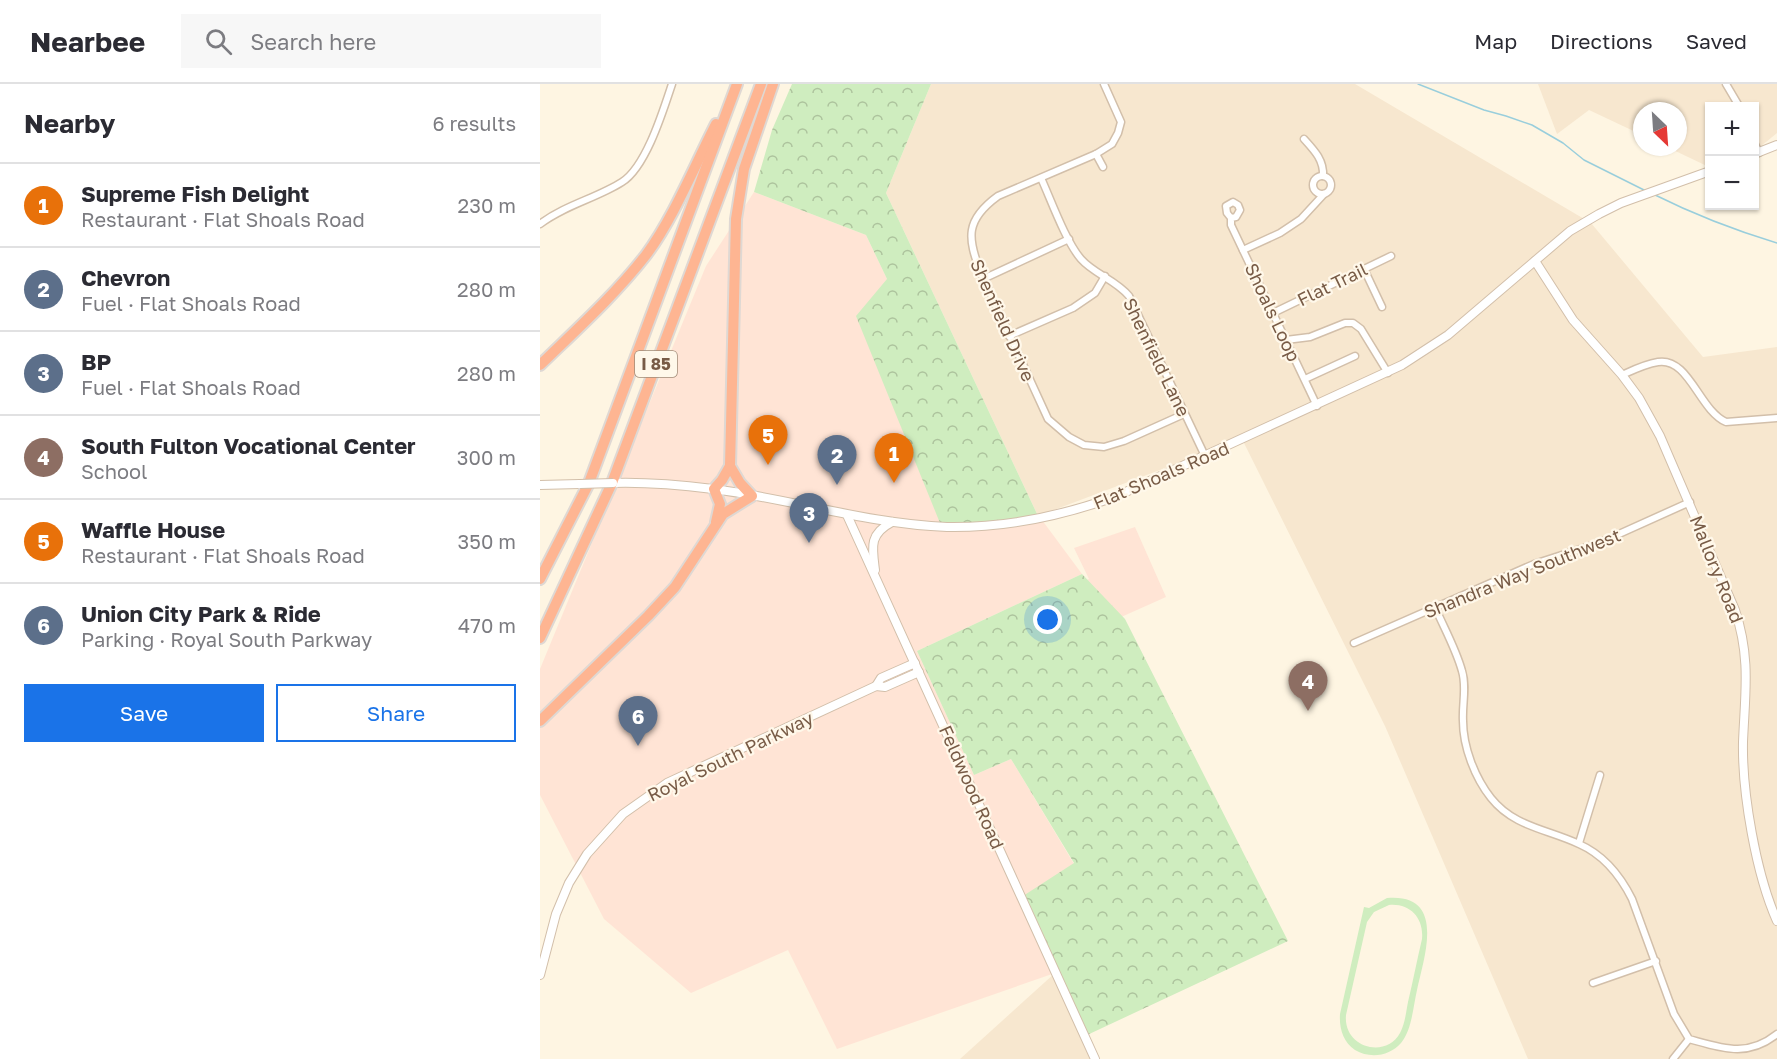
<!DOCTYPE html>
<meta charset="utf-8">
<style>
:root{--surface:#fff;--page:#f7f7f7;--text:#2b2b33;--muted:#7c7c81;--line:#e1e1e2;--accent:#1a73e8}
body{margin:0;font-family:"Golos Text",sans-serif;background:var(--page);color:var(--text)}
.controls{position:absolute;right:18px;top:18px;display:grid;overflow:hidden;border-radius:0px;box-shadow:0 2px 4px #0004}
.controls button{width:54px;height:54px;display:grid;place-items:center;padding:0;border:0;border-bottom:2px solid var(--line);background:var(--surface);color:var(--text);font:30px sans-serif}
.compass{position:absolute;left:1093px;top:18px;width:54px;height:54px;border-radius:50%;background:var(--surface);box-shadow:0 2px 4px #0004;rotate:155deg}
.you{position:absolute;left:508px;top:536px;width:21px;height:21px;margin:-15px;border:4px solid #fff;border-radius:50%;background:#1a73e8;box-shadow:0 0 0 9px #1a73e833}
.badge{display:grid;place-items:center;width:39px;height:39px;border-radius:50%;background:var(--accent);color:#fff;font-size:20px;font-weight:700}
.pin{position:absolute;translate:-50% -50px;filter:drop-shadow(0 2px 3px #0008)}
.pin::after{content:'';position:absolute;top:32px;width:21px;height:18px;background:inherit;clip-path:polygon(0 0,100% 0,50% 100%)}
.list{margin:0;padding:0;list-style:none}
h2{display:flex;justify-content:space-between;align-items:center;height:78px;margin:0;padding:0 24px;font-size:26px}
h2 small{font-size:20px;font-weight:400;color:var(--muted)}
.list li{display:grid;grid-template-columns:39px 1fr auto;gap:18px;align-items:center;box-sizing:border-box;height:84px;padding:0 24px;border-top:2px solid var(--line)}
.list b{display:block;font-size:22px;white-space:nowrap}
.list p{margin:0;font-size:20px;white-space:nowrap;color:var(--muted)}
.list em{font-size:20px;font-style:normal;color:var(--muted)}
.actions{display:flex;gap:12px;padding:18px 24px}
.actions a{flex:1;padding:14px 0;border:2px solid var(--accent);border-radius:0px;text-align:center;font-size:21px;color:var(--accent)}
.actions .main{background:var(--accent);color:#fff}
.icon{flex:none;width:33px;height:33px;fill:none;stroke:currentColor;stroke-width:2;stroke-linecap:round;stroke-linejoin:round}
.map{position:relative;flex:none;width:1237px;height:975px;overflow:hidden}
header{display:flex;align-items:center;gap:36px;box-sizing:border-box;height:84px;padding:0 30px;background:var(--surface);border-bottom:2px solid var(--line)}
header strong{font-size:28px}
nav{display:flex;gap:33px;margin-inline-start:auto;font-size:21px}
.search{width:420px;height:54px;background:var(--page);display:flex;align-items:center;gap:15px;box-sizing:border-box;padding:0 21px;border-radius:0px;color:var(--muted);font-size:22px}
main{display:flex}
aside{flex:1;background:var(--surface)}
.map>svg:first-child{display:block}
.residential{fill:#f7e7cf}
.commercial{fill:#ffe4d5}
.grass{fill:#cfedbf;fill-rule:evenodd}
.forest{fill:url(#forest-crowns)}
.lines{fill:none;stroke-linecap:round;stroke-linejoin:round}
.stream{stroke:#99cedc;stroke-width:1.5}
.minor-casing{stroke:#d2bfaa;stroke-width:9}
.tertiary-casing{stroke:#d2bfaa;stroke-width:10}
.motorway-casing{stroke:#dfd8d3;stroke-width:14}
.minor{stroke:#fff;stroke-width:6}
.tertiary{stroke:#fff;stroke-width:8}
.motorway{stroke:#feb592;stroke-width:10}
.tertiary-bridge-casing{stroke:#d2bfaa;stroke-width:10;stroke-linecap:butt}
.tertiary-bridge{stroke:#fff;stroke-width:8}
.labels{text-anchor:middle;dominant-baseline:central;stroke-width:4.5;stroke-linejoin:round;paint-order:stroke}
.shield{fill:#fff8ea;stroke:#a08a77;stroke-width:1.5}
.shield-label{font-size:16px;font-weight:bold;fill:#785b46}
.street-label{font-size:18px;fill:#785b46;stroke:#fff8ea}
</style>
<header>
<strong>Nearbee</strong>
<div class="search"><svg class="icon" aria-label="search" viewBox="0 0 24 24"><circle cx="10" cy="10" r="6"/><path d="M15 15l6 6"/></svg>Search here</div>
<nav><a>Map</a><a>Directions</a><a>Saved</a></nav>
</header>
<main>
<aside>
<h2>Nearby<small>6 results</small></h2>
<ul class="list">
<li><span class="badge" style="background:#e8710a">1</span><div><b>Supreme Fish Delight</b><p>Restaurant · Flat Shoals Road</p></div><em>230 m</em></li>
<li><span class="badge" style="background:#5c6f8a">2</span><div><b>Chevron</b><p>Fuel · Flat Shoals Road</p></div><em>280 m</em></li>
<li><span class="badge" style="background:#5c6f8a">3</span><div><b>BP</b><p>Fuel · Flat Shoals Road</p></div><em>280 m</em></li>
<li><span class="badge" style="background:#8d6e63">4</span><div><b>South Fulton Vocational Center</b><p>School</p></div><em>300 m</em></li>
<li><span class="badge" style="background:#e8710a">5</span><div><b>Waffle House</b><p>Restaurant · Flat Shoals Road</p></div><em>350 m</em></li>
<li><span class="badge" style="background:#5c6f8a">6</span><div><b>Union City Park &amp; Ride</b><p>Parking · Royal South Parkway</p></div><em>470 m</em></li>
</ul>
<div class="actions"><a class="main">Save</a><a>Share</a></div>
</aside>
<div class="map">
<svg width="1237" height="975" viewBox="0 0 1237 975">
<defs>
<pattern id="forest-crowns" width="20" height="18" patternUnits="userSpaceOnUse" patternTransform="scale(1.5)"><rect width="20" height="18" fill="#cfedbf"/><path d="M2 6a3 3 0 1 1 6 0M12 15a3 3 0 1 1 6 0" fill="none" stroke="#adc39d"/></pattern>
</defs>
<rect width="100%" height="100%" fill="#fef5e2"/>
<g class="residential">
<path d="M391,0H815L1051,139L1163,273L1237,263V975H988L845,642L702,355L498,432L346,109Z"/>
<path d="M998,0H1237V49L1215,67L1214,22H1170L1169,83L1127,63H1138V27H1102V51L1049,26L1017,50Z"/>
<path d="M515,889L556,975H420Z"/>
</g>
<g class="commercial">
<path d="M214,108L326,151L347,195L402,443L499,432L542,490L377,567L434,691L471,675L534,780L515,889L297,965L248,866L151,909L64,835L0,711V585L166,182Z"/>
<path d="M595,443L626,513L505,567L484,522L549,495L534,464Z"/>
</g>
<path class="grass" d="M847,814C907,809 884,873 877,906C873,923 872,946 861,959C850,972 830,975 815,966C803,958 799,944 800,930L824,823L829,824ZM849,821C870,819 884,834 882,855C877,876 873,897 868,918C866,928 865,940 860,949C846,975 803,964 806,931L827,838L834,828Z"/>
<g class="forest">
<path d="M252,0H391L346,109L498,432L442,446L402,444L316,232L347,195L326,151L214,108L232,46Z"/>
<path d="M542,490L585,535L748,857L545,952L483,812L534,779L471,675L434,691L377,567Z"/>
</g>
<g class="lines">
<g class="stream">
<path d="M878,0L944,26L966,32L992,41L1023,59L1044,76L1106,107"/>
<path d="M1113,110C1153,130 1194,146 1237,159"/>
</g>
<g class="minor-casing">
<g id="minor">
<path d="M564,0L581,38L578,49L572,60L556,70L458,112C425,136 427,154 441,189L508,335L529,353L544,361L564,363L584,357L644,330"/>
<path d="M1186,0L1199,22"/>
<path d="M764,55C774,66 784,76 783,92"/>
<path d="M1214,58L1219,69"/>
<path d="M556,70L563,83"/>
<circle cx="782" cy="101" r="9"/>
<path d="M501,94C511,116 526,158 541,175C554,190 576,196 589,212L665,372"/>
<path d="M691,134L687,129L686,122L693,118L698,121L700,126L696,133L691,134V141L777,322"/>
<path d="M0,140C25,121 57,114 82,98C106,83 123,27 132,0"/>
<path d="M703,166L740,149L761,135L784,110"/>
<path d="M824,185L842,223"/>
<path d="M443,195L529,155"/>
<path d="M733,229L851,172"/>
<path d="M469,252L533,224L555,209L565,192"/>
<path d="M746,256L770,253L805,239H813L821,245L848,289"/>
<path d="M1082,291C1093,286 1105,280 1118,278C1149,273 1159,326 1186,338L1237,334"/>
<path d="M765,295L815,272"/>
<path d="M895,523C904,544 916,565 922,587C927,603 922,620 923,637C923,663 935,694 951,714C974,743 1007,745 1039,760C1064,771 1080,791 1092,815L1134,930L1149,955C1182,964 1207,974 1237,950"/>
<path d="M814,559L994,480L1059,459L1150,418"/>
<path d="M1039,759L1060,691"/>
<path d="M1053,899L1116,877"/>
<path d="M1133,975L1149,955"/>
</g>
</g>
<g class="tertiary-casing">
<g id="tertiary">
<path d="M1214,70L1237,61"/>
<path d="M995,177L1033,236L1082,291L1099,314L1120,352L1195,526C1211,574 1205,609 1203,658C1202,709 1216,790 1237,837"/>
<path d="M73,399C107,398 141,401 173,405C252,415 328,440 407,443C466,444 522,432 577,412L862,281L908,251L1030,147L1059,130L1081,119L1170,87"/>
<path d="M0,401L40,400"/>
<path d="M307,431L555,975"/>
<path d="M335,486C332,463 329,450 352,438"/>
<path d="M336,602L345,603L379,588"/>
<path d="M0,891L16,830L29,799L47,770L83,730L127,699L336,602L341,594L375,579"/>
</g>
</g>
<g class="motorway-casing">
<g id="motorway">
<path d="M0,281C36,246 75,211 106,171C133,135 155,81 176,40"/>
<path d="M176,438L180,420L174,405L182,396L190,382L196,135L204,85L233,0"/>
<path d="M0,495L49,399L197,0"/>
<path d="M0,554L72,399L221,0"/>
<path d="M0,637L108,532L135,503L183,430L212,412L200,399L190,382"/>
</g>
</g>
<use href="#minor" class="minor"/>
<use href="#tertiary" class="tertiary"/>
<use href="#motorway" class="motorway"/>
<g class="tertiary-bridge-casing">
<path id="tertiary-bridge" d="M40,400L73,399"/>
</g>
<use href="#tertiary-bridge" class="tertiary-bridge"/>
</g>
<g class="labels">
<rect class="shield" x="95" y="267" width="42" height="26" rx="4.5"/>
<g class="shield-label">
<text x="116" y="280">I 85</text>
</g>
<g class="street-label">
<text transform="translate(792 200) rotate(-26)">Flat Trail</text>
<text transform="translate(733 228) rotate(65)">Shoals Loop</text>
<text transform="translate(463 236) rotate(66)">Shenfield Drive</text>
<text transform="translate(617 273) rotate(64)">Shenfield Lane</text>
<text transform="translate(621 391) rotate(-23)">Flat Shoals Road</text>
<text transform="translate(1177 485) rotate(68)">Mallory Road</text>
<text transform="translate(982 489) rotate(-22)">Shandra Way Southwest</text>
<text transform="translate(190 672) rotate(-26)">Royal South Parkway</text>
<text transform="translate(432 703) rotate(66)">Feldwood Road</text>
</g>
</g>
</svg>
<div class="controls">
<button>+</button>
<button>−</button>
</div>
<svg class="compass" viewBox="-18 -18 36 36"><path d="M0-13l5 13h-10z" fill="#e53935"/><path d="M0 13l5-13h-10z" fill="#7c7c81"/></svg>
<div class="you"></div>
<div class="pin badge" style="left:354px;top:399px;background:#e8710a">1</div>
<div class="pin badge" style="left:297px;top:401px;background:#5c6f8a">2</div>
<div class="pin badge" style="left:269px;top:459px;background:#5c6f8a">3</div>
<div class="pin badge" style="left:768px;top:627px;background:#8d6e63">4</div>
<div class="pin badge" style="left:228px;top:381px;background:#e8710a">5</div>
<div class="pin badge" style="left:98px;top:662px;background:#5c6f8a">6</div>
</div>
</main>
